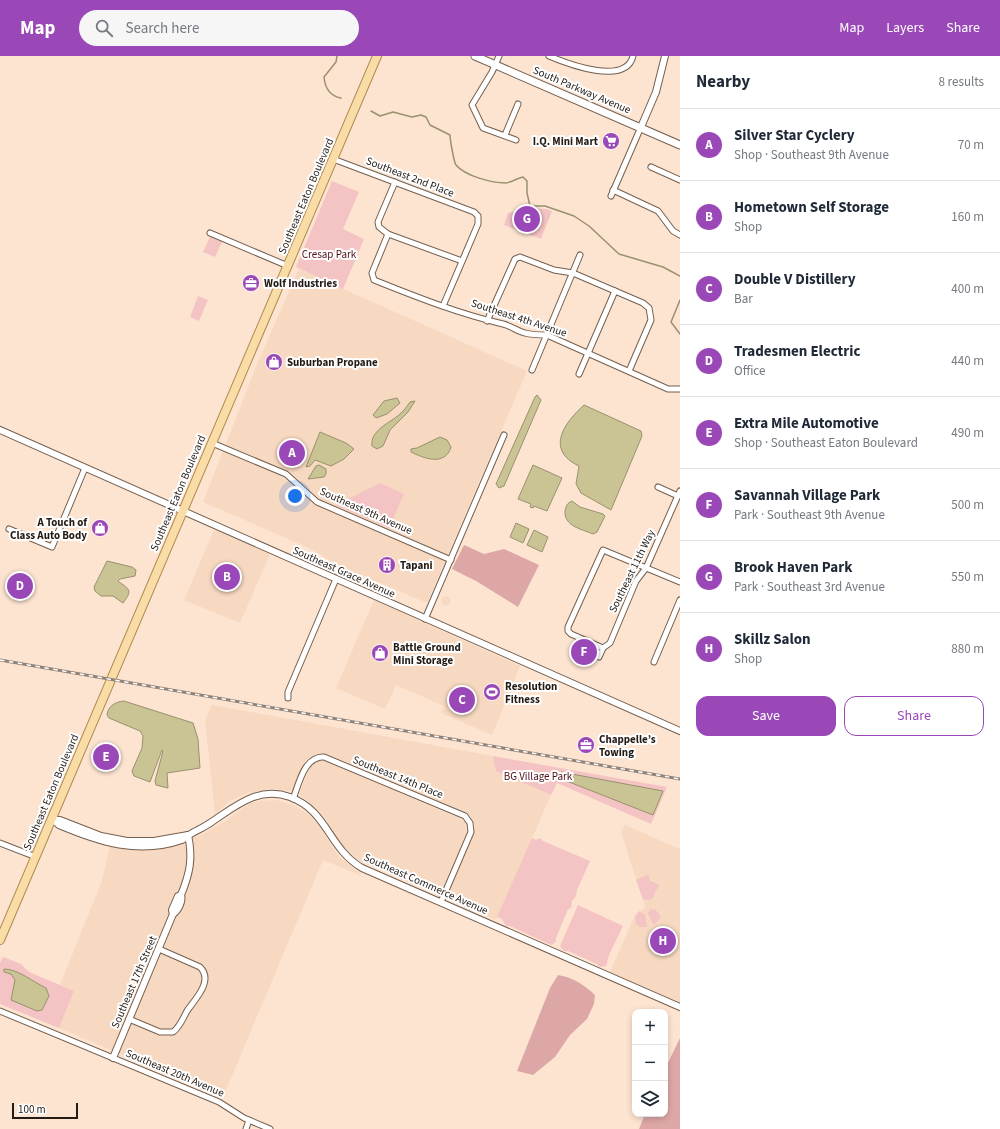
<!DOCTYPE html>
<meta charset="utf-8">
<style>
:root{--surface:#fff;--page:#f6f6f7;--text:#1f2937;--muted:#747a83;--line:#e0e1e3;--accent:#9a48b7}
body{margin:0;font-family:"Source Sans 3",sans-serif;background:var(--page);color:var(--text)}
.controls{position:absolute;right:12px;bottom:12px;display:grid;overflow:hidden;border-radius:8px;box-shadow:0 2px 6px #0003}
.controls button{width:36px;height:36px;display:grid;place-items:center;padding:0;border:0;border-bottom:1px solid var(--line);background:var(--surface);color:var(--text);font:20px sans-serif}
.scale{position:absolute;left:12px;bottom:10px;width:66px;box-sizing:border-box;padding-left:4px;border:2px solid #241b15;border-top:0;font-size:11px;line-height:14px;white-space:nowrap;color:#241b15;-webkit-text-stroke:3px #fff;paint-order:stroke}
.you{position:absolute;left:295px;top:440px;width:14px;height:14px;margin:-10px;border:3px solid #fff;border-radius:50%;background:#1a73e8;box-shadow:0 0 0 6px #1a73e833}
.badge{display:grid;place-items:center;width:26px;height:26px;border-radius:50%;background:var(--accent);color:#fff;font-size:13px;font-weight:700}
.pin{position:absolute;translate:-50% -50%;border:2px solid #fff;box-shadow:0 1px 4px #0006}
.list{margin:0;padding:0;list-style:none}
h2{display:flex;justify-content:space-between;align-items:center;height:52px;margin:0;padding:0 16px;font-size:17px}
h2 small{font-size:13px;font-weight:400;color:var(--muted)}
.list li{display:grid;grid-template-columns:26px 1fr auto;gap:12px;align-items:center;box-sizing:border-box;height:72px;padding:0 16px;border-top:1px solid var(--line)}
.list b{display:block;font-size:15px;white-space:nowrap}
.list p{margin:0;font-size:13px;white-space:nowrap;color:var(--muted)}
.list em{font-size:13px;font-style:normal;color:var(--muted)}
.actions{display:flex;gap:8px;padding:12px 16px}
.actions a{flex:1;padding:9px 0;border:1px solid var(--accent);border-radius:12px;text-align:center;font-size:14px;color:var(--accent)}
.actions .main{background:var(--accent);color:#fff}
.icon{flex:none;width:22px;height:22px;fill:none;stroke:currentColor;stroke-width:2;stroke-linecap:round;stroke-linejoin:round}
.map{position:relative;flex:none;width:680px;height:1073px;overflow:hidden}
header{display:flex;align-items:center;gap:24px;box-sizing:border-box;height:56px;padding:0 20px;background:var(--accent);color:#fff}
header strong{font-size:19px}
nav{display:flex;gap:22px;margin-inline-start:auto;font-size:14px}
.search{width:280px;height:36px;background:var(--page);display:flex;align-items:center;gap:10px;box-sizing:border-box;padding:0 14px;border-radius:22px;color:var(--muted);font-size:15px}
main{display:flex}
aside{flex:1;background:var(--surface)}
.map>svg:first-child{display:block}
.built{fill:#f7d8c0}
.green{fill:#f4c3c3;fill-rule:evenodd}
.forest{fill:#dda7a7}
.water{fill:#cac494;stroke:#98916e}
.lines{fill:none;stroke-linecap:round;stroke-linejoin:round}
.stream{stroke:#98916e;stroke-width:1.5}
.minor-casing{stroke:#745f4e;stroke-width:7}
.tertiary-casing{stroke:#745f4e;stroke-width:8}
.secondary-casing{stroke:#745f4e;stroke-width:9}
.primary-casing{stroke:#ad8a4e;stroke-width:10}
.minor{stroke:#fff;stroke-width:5}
.tertiary{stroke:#fff;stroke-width:6}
.secondary{stroke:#fff;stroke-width:7}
.primary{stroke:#fadca7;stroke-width:8}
.rail-casing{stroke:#928175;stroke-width:3}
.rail{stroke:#fff;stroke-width:1.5;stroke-dasharray:4.5;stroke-linecap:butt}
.labels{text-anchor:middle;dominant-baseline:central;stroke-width:4;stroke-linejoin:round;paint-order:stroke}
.street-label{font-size:11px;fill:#241b15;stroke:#fff}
.poi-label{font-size:11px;font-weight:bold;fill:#241b15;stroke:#fff;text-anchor:start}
.park-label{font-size:11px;fill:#4f0f18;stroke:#fff}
</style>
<header>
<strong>Map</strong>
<div class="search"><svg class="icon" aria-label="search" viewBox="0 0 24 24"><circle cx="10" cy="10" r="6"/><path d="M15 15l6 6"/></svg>Search here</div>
<nav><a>Map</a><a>Layers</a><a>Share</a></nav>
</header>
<main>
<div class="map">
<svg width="680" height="1073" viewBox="0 0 680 1073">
<rect width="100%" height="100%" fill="#fde4d1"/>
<g class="built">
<path d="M299,213L527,315L427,547L336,508L309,492L203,446L258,306Z"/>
<path d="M214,474L270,498L240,567L184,544Z"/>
<circle cx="446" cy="545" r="4.5"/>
<path d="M374,544L520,610L492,679L441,657L444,650L396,629L385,653L336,632Z"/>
<path d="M212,649L493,700L497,715L551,739L496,864L448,843V836L474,777L475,768L470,759L432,742L327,698H316L308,702L304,707L292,735L273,733L247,737L230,745L215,758L205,664Z"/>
<path d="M323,704L465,765L467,776L440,838H435L362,806L349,797L341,787L322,757L299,738L311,709L316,705Z"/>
<path d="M276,744L296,750L308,758L319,770L339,801L361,818L360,819L323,804L223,1041L59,972L74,935L60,929L102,825L110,790L144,794L176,789L201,779L227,764L248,748L259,745Z"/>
<path d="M625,769L680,793V947L610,916L635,859L645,851L621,776Z"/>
</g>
<g class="green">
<path d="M332,125L359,136L343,173L364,183L343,233L296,211Z"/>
<path d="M528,152L546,153L552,155L541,183L504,169L508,157Z"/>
<path d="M210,181L222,186L215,201L203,196Z"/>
<path d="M198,240L208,244L199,265L190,261Z"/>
<path d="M380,427L404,438L389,472L336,449Z"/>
<path d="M580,586L593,592L590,603L581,605L573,602Z"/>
<path d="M493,700L667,731L651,768L557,727L551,739L496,715ZM559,722L663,735L652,758Z"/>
<path d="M532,782L536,784L540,782L543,785L590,805L577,834L576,840L572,845L571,852L568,853L556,882V886L551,889L510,870H506L502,863L497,861Z"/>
<path d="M647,819L650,821L649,824L659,829L652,843L646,844L643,843L636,824Z"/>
<path d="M578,849L623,870L609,899L606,910L600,911L597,908L568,895H564L560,890Z"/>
<path d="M650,853L656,854L661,861L654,869L648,858Z"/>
<path d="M639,855L645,859L647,871H640L636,868L635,861Z"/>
<path d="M3,901L21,908L29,916L74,935L59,972L0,948V907Z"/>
</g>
<g class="forest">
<path d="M464,489L484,498L504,493L539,509L518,551L476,525L452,513Z"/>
<path d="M558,919C574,922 583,928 595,939L594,948L587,963L570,979L555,1001L533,1019L517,1015L550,932Z"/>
<path d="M680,982V1073H639L645,1058H665V1013Z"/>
</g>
<g class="water">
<path d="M537,339L541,344L504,430L499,432L496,428L535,341Z"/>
<path d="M397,342L400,347L387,358L376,362L373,359L384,345Z"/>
<path d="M415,345L408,356L390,374L383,390L377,393L372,390C370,374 390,367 400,358C404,355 407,350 410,346Z"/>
<path d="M584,349L641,375L642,380L611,454L581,437L576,428L579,410C545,394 564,367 584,349Z"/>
<path d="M320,376L346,387L354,393L344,403L331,410L315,404L310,410L306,411Z"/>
<path d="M440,381L447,384L451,391C445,411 423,402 411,396V393L417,392Z"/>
<path d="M319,409L326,413V418L324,421L308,423L316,410Z"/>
<path d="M533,409L562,422L547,455L534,450L533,452L530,451L531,448L518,443Z"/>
<path d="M572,445L580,451L603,458L605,460L597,476L593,478C581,473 564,470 565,455C566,450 567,447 572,445Z"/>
<path d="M516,467L529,473L523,487L510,481Z"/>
<path d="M534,474L548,481L542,496L527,489Z"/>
<path d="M107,505L132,511L136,514L135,520L120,523L118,525C128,533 134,533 123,547L113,540H101L95,535L94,531Z"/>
<path d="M124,645L193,667L198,683L200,712L167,717L168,732L156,729L155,725L163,695L162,694L150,726L134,720L132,715L142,692L143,680L140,675L109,662L107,659C108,650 115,646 124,645Z"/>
<path d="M561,716L663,735L653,759L559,722Z"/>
<path d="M4,913C18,913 33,926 46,932L49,940L42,954L37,955L11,944L15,924L11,918L4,916Z"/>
</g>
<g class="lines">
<g class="stream">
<path d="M337,0L336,6L324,21C325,32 330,40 341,42"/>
<path d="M371,55L380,60L393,56L412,61L421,59L426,61L430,69L450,79C450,83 454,107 456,109C465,120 492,127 506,127C513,126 517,122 523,121L527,125V137L530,150H545L574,160L589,170L619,198L663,211L680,220"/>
<path d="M680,244L671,266L680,278"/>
</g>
<g class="minor-casing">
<g id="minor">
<path d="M499,0L492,16L472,49L483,72L516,84"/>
<path d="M549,0C568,8 626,30 633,0"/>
<path d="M505,79L518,48"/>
<path d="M333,103L474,156L478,160V168L443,250"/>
<path d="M651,111L680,124"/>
<path d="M395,126L378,166L379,171L388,178L462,205"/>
<path d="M613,134L658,155L673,175L680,179"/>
<path d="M611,140L641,71"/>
<path d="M210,177L288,210"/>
<path d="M388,178L372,217L374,224L379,226C419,242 460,258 503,268C511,270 517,275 525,277C532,279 540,279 547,279L668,333H680"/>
<path d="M487,265L515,203L520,201L554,214L573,217L643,247L649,252L651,264L629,315"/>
<path d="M532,314L580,199"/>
<path d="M579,318L615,235"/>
<path d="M212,387L286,418L317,446L451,504"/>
<path d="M658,431L678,440"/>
<path d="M9,473L52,491L85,412"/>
<path d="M425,563L504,379"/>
<path d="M603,592L571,578L568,575V571L603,494L680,526"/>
<path d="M599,601L603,592L610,587L636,525L646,512L680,435"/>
<path d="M654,606L680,544"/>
<path d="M288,642V636L336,523"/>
<path d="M293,743C299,728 304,700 324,701L465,760L470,767L471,776L441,846"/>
<path d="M0,787L36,801"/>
<path d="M0,955L219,1046L244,1062L270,1073"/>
<path d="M129,963L160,976H173C180,971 183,962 187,955C195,943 214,925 200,911L159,893"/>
<path d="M246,1073L249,1064"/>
</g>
</g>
<g class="tertiary-casing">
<g id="tertiary">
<path d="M641,71L656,36L665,0"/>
<path d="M0,374L680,675"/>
<path d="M53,764L59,769C99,786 139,799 182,784C185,783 186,780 189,779C197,774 205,771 213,765C237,749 259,730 290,741C328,755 328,792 362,812L680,951"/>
<path d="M53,764H60L101,780L127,785H154L188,779"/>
<path d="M173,858C178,855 183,845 181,839C190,817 193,802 188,779"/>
<path d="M113,1002L173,858L172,854L178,840L181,839"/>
</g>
</g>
<g class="secondary-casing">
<path id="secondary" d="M475,0L680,89"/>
</g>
<g class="primary-casing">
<path id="primary" d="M0,884L377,0"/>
</g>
<use href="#minor" class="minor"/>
<use href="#tertiary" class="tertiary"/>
<use href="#secondary" class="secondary"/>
<use href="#primary" class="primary"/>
<g class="rail-casing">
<path id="rail" d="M0,604L680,723"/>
</g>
<use href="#rail" class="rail"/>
</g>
<defs>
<g id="supermarket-disc" transform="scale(0.9)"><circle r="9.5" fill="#9a48b7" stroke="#fff"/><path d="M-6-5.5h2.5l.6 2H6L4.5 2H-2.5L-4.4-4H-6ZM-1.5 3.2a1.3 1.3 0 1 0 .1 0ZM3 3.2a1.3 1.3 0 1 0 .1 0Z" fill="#fff"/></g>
<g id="office-disc" transform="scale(0.9)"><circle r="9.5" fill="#9a48b7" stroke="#fff"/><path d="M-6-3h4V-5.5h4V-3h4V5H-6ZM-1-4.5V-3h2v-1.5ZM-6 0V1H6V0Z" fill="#fff"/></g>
<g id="shop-disc" transform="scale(0.9)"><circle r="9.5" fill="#9a48b7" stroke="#fff"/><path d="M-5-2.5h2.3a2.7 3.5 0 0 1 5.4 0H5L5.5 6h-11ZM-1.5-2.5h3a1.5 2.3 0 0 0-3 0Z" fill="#fff"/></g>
<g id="building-disc" transform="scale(0.9)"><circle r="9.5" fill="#9a48b7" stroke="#fff"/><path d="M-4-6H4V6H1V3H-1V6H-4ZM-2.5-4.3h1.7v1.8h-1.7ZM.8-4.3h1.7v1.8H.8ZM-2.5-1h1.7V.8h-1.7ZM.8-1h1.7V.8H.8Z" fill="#fff"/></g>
<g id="stadium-disc" transform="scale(0.9)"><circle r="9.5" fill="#9a48b7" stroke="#fff"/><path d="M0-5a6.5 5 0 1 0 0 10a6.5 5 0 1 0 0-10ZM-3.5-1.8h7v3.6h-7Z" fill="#fff"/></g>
</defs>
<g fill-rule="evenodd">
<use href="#supermarket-disc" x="611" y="85"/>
<use href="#office-disc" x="251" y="227"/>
<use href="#shop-disc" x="274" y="306"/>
<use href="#shop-disc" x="100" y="472"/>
<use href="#building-disc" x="387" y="509"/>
<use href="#shop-disc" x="380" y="597"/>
<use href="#stadium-disc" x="492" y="636"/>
<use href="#office-disc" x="586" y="689"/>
</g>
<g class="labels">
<g class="street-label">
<text transform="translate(582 34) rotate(23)">South Parkway Avenue</text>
<text transform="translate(410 121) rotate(21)">Southeast 2nd Place</text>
<text transform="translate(306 140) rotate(-67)">Southeast Eaton Boulevard</text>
<text transform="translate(519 262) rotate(18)">Southeast 4th Avenue</text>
<text transform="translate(178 437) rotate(-67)">Southeast Eaton Boulevard</text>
<text transform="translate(366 455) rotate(24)">Southeast 9th Avenue</text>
<text transform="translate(632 515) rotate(-64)">Southeast 11th Way</text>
<text transform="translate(344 516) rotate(24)">Southeast Grace Avenue</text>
<text transform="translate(398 721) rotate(22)">Southeast 14th Place</text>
<text transform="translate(51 736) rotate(-67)">Southeast Eaton Boulevard</text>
<text transform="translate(426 828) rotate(24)">Southeast Commerce Avenue</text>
<text transform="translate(134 926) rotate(-67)">Southeast 17th Street</text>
<text transform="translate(175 1017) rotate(23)">Southeast 20th Avenue</text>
</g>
<g class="poi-label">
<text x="598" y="85" text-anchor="end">I.Q. Mini Mart</text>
<text x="264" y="227">Wolf Industries</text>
<text x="287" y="306">Suburban Propane</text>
<text x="87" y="466" text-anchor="end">A Touch of<tspan x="87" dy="13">Class Auto Body</tspan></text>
<text x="400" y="509">Tapani</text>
<text x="393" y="591">Battle Ground<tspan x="393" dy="13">Mini Storage</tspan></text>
<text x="505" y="630">Resolution<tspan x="505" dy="13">Fitness</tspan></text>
<text x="599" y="683">Chappelle’s<tspan x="599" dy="13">Towing</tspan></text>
</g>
<g class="park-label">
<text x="329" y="198">Cresap Park</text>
<text x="538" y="720">BG Village Park</text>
</g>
</g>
</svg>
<div class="controls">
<button>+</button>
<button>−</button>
<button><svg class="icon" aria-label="layers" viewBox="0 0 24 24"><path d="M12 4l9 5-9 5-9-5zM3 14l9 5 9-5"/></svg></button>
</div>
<div class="scale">100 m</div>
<div class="you"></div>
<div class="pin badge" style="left:292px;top:397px">A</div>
<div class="pin badge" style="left:227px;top:521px">B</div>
<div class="pin badge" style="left:462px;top:644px">C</div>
<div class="pin badge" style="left:20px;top:530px">D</div>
<div class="pin badge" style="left:106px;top:701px">E</div>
<div class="pin badge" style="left:584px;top:596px">F</div>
<div class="pin badge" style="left:527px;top:163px">G</div>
<div class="pin badge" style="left:663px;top:885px">H</div>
</div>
<aside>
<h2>Nearby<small>8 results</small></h2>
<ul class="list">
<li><span class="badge">A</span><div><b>Silver Star Cyclery</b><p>Shop · Southeast 9th Avenue</p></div><em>70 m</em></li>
<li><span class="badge">B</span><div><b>Hometown Self Storage</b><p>Shop</p></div><em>160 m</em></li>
<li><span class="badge">C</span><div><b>Double V Distillery</b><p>Bar</p></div><em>400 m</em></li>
<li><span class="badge">D</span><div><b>Tradesmen Electric</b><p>Office</p></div><em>440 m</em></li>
<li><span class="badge">E</span><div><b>Extra Mile Automotive</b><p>Shop · Southeast Eaton Boulevard</p></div><em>490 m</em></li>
<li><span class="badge">F</span><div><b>Savannah Village Park</b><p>Park · Southeast 9th Avenue</p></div><em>500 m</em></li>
<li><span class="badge">G</span><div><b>Brook Haven Park</b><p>Park · Southeast 3rd Avenue</p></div><em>550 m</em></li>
<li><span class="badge">H</span><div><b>Skillz Salon</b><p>Shop</p></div><em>880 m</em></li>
</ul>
<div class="actions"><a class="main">Save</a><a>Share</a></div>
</aside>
</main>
